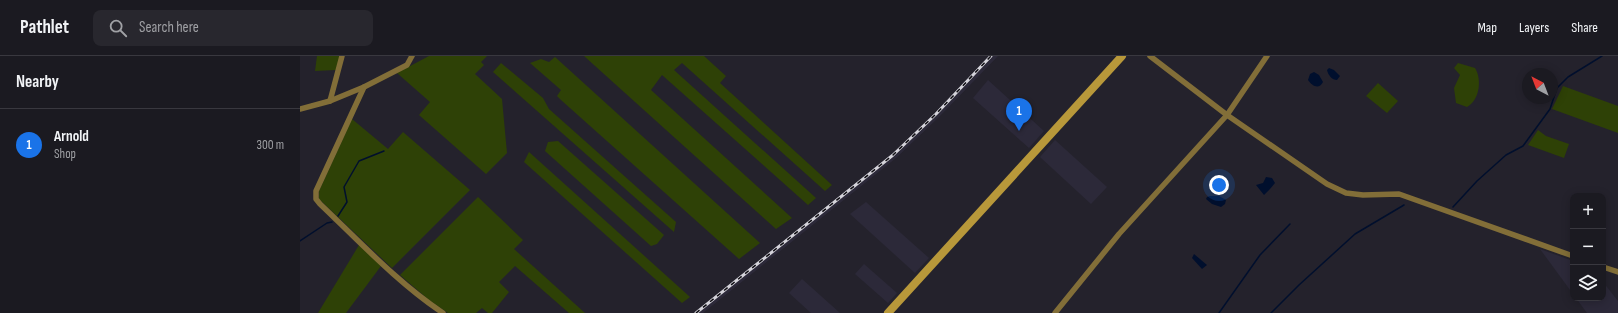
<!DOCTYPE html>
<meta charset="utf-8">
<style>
:root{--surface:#1b1a21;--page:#28272e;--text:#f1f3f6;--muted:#a0a1a5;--line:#39383f;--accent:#1a73e8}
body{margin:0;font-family:"Sofia Sans Condensed",sans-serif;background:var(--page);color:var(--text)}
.controls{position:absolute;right:12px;bottom:12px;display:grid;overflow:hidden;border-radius:8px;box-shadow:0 2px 10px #0003}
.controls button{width:36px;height:36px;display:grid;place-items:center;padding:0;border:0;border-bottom:1px solid var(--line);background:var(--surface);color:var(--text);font:20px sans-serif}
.compass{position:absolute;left:1222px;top:12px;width:36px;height:36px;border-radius:50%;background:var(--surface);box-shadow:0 2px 10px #0003;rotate:318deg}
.you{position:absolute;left:919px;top:129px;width:14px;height:14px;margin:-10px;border:3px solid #fff;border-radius:50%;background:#1a73e8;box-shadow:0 0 0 6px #1a73e833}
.badge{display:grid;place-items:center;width:26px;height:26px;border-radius:50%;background:var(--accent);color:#fff;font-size:13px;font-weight:700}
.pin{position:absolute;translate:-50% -33px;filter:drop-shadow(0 1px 2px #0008)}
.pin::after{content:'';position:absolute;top:21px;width:14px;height:12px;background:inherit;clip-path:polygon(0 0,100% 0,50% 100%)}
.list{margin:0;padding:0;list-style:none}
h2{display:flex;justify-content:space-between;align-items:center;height:52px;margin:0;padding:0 16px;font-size:17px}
h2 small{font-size:13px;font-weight:400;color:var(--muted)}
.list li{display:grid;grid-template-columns:26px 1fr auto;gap:12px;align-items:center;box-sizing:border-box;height:72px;padding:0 16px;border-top:1px solid var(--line)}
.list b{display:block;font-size:15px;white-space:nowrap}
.list p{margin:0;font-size:13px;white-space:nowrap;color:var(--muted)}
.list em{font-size:13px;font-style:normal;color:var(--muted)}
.icon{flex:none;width:22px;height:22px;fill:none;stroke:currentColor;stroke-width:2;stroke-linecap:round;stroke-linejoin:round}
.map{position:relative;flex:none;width:1318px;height:257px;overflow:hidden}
header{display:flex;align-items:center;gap:24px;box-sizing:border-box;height:56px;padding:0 20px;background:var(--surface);border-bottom:1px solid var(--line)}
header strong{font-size:19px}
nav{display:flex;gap:22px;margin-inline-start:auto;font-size:14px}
.search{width:280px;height:36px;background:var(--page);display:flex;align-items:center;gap:10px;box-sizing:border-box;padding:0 14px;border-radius:8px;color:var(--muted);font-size:15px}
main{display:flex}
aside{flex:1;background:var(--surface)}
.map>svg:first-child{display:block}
.built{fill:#2c2939}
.green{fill:#2e4106}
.water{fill:#000f2d}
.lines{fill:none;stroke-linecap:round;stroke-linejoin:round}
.stream{stroke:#000f2d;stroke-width:1.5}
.minor{stroke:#826e38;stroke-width:5.5}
.secondary{stroke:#b8983a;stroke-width:8}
.rail-casing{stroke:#d4d3da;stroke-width:3}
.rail{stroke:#0d0c11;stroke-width:1.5;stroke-dasharray:4.5;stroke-linecap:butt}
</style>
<header>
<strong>Pathlet</strong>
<div class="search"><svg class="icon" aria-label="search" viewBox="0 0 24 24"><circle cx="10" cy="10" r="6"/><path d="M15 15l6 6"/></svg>Search here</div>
<nav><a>Map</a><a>Layers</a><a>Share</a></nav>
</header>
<main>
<aside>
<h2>Nearby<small></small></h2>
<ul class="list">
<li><span class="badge">1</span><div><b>Arnold</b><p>Shop</p></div><em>300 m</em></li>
</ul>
</aside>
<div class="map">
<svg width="1318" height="257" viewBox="0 0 1318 257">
<rect width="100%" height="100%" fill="#24222c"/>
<g class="built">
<path d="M689,0H698L639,61L596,102L403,257H394L592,98L635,57Z"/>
<path d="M688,24L744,75L729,92L673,42Z"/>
<path d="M755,84L807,131L791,148L740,101Z"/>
<path d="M566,146L629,202L615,217L550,158Z"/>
<path d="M1240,193L1273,205V238Z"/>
<path d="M564,208L597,237L588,247L555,218Z"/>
<path d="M502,223L540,257H511L489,237Z"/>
<path d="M1303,226L1318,245V257H1287L1276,242H1303Z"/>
</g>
<g class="green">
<path d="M17,0H40L36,14L15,15Z"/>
<path d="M129,0H187L181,6L184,9L175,18L202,43L207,97L186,118L119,59L130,46L97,17Z"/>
<path d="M284,0H404L426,20L420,27L532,129L525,135L382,7L374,14L516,142L508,149L362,19L351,34L492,162L476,173Z"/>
<path d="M255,1L460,187L439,203L261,44L257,40L261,34L230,7L241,3L249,6Z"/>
<path d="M201,7L243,42L249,53L376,166L374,176L193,16Z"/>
<path d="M1158,7L1175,12C1182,23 1180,44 1167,51L1156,47L1154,32L1160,19L1154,12Z"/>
<path d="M1078,27L1098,45L1087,57L1066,40Z"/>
<path d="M1263,30L1318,50V77L1252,53Z"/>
<path d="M52,63L88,93L103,76L170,134L92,212L19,143V135Z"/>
<path d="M1238,74L1246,80L1269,88L1264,102L1228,89Z"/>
<path d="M258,85L364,179L357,188L351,190L245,95L248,86Z"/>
<path d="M229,96L390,241L382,247L224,106Z"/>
<path d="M178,141L223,184L214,193L285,257H269L215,210L199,226L209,236L192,257H188L182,252L176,257H148L129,244L100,219Z"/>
<path d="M59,189L81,210L46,257H18Z"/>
</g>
<g class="water">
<path d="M1029,12L1034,14L1040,20L1037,24C1032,24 1028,19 1027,14Z"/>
<path d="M1014,16L1019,19L1023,26C1019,34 1012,30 1008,24L1010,18Z"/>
<path d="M966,121L972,122L975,127L970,133L964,139L956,129L963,127Z"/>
<path d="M910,140H919L926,144L925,148L921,151L912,148L906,143L907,141Z"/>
<path d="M894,198L907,209L902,213L892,202Z"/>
</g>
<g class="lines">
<g class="stream">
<path d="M1153,151L1177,125L1206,99L1223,90L1250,53L1257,32L1268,21L1302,0"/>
<path d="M38,160L47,146L44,131L59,105L84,95"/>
<path d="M0,185L27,167L32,166"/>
<path d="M919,257L960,199L990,168"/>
<path d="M971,257L999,229L1055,178L1104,149"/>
</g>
<g class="minor">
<path d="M112,0L107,9L64,31L16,135V143L20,148C59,185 98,227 143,257"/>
<path d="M850,0L927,59L1027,128L1046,137L1063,139L1099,138L1273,200"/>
<path d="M30,45L42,0"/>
<path d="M0,53L30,45L64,31"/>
<path d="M1303,211L1318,216"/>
<path d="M755,257L819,178L927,59L967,0"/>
</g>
<path class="secondary" d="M588,257L822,0"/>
<g class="rail-casing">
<path id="rail" d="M396,257L593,99L636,58L691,0"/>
</g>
<use href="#rail" class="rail"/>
</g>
</svg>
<div class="controls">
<button>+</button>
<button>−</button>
<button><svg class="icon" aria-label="layers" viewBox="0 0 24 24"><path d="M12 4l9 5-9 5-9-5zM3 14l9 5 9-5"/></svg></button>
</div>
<svg class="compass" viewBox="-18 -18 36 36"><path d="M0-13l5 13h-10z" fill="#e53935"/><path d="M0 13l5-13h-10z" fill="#a0a1a5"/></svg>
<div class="you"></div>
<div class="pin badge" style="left:719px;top:75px">1</div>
</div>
</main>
